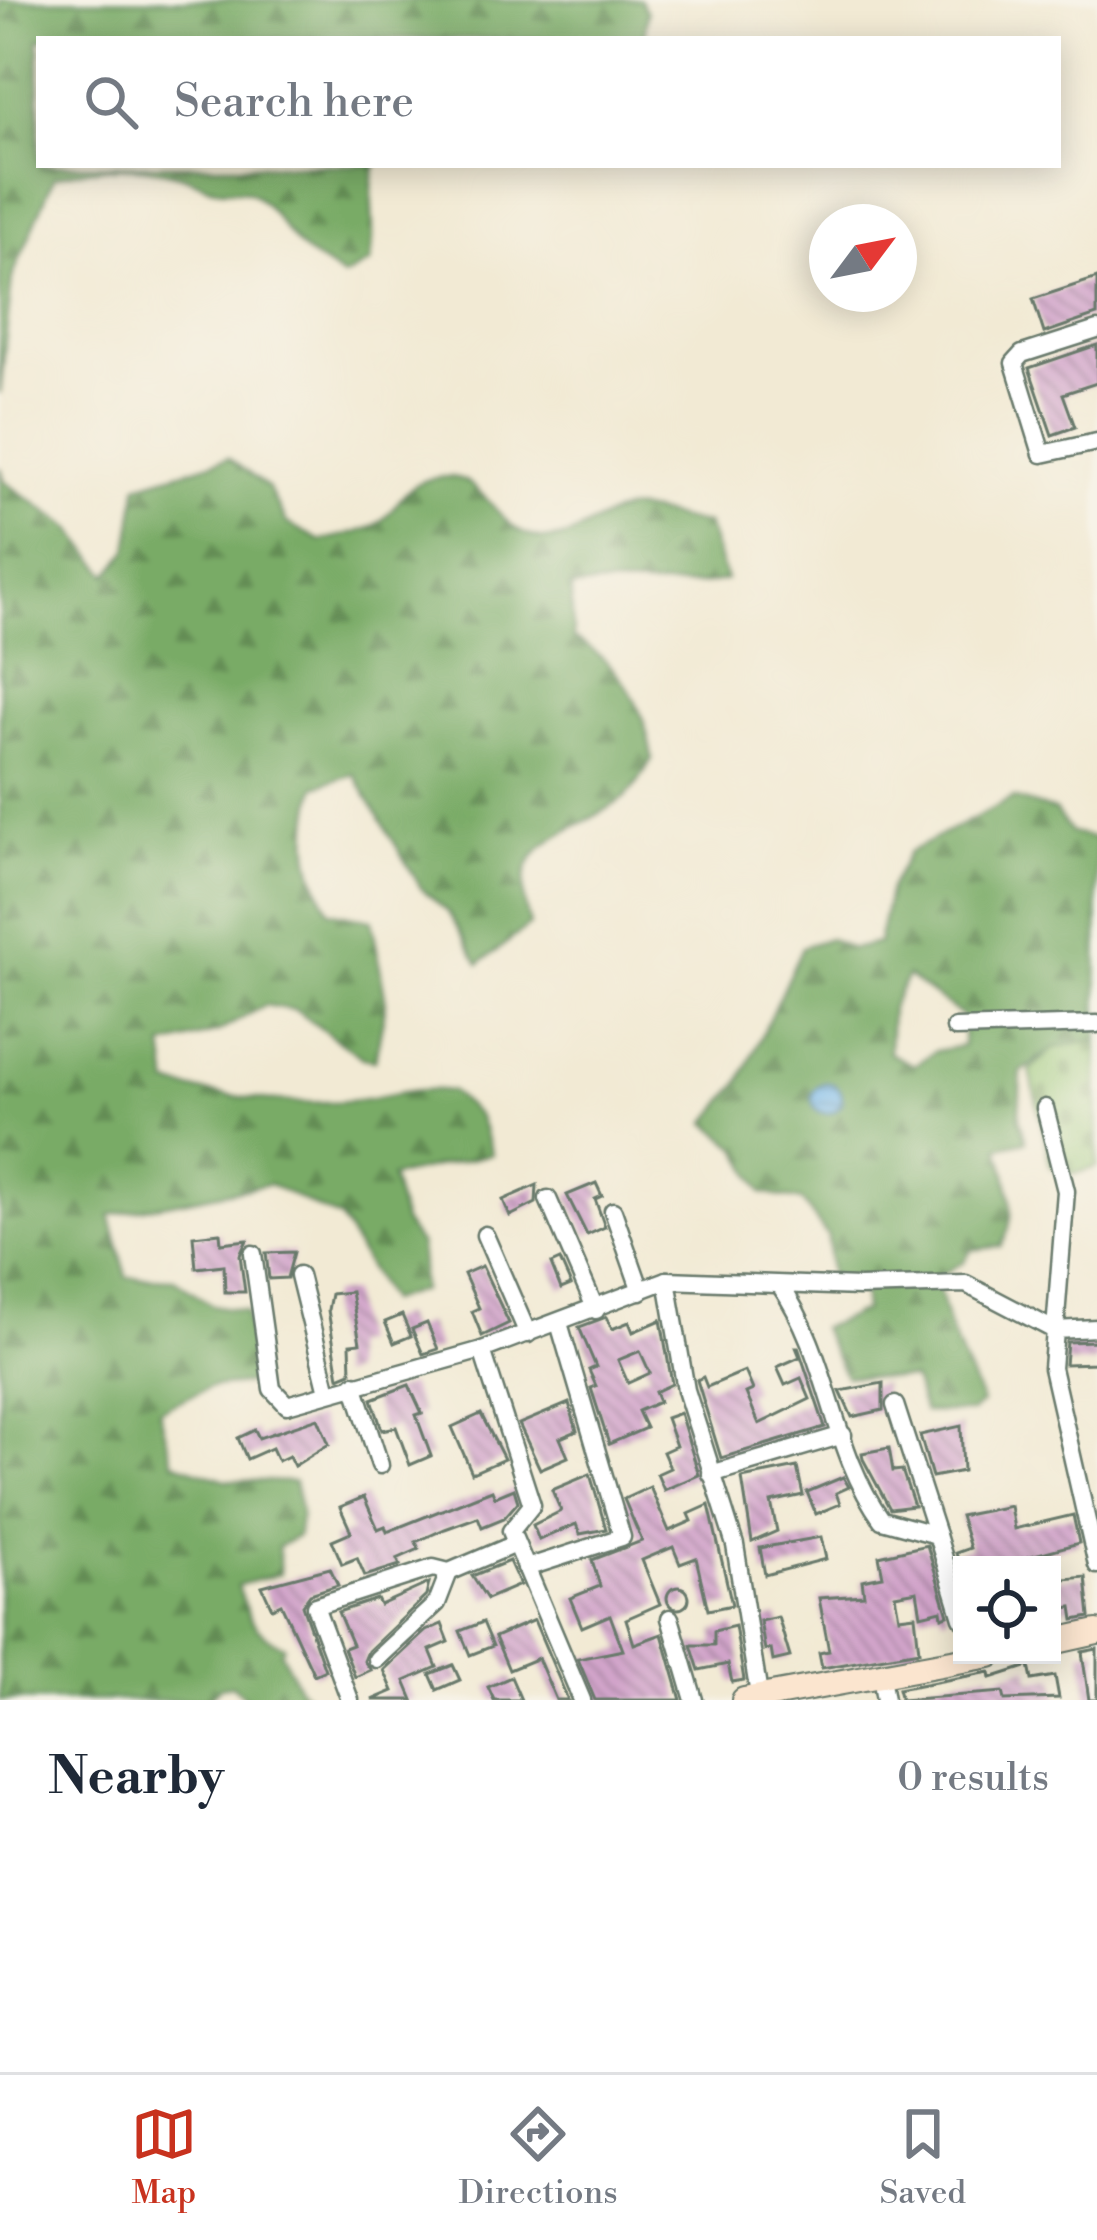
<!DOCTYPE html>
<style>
:root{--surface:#fff;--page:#f6f6f7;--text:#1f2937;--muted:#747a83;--line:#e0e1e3;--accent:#c8321e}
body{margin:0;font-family:"Libre Bodoni",serif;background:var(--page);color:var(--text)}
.controls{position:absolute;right:36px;bottom:36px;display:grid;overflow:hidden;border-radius:0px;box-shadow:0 6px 30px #0003}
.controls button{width:108px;height:108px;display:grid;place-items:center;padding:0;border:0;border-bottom:3px solid var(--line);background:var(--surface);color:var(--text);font:60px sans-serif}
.compass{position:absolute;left:809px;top:204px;width:108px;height:108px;border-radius:50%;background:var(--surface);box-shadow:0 6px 30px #0003;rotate:58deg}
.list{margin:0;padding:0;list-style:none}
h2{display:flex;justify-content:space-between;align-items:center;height:156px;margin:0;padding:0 48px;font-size:51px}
h2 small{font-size:39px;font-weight:400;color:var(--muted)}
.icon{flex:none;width:66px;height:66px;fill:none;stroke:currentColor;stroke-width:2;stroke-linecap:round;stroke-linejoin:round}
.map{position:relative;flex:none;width:1097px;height:1700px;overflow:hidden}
.search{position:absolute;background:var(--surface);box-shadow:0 6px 30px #0003;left:36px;right:36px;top:36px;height:132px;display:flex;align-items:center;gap:30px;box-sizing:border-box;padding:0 42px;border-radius:0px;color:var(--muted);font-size:45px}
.sheet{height:372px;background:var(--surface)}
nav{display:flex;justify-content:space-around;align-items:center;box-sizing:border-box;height:168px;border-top:3px solid var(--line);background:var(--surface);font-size:33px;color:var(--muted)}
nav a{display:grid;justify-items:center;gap:6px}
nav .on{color:var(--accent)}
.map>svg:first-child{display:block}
.forest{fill:url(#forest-firs);stroke:#4c744d;stroke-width:3;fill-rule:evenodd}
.cemetery{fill:url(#cemetery-stones);stroke:#5b8254;stroke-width:3}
.water{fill:url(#water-rules);stroke:#4b7b90;stroke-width:3}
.building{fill:url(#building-back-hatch);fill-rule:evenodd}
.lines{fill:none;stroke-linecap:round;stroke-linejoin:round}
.street-casing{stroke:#697a6c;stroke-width:21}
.secondary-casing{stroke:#697a6c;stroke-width:28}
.street{stroke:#fff;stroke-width:16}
.secondary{stroke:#fbe5cf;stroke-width:24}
</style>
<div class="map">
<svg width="1097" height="1700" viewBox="0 0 1097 1700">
<defs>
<pattern id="forest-firs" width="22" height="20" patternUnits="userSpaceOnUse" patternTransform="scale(3)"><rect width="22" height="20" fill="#79ab66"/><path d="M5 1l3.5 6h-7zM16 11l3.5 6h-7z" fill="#638c55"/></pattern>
<pattern id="cemetery-stones" width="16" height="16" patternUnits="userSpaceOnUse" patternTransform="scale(3)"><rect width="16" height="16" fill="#97c675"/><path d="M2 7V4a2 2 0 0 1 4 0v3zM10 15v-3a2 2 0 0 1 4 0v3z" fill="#7ba261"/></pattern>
<pattern id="water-rules" width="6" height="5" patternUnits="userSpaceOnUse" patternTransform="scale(3)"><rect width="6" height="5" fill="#77b9ec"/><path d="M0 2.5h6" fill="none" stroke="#6198c0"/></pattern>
<pattern id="building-back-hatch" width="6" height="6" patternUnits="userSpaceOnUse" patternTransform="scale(3)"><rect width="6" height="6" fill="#d2a4ca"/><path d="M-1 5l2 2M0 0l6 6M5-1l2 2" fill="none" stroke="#aa87a5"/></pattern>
</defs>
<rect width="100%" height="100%" fill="#f7f3e8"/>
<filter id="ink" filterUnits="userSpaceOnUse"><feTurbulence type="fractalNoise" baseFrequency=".00833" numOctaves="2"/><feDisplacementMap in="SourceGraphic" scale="24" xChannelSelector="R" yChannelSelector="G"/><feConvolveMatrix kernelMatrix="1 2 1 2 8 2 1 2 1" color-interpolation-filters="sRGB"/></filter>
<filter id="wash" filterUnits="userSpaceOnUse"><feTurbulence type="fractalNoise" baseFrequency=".004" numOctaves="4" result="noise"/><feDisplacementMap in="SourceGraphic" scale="48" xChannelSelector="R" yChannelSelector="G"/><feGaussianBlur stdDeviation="2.7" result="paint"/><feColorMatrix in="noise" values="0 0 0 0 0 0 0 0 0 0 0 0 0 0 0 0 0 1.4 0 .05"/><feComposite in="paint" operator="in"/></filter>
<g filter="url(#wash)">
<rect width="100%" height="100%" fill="#f2ead4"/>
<g class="forest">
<path d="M0,0H640L647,12L644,39H39V165H376C366,197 378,230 370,263L343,277C330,267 317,260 304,251C289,239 275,210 254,195C241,186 223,193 209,187C162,163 105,163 54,177L12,278L0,394Z"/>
<path d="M228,458L268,488L287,523L321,541C337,536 360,534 375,525C403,509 399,477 449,477C482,477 498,526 530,536C572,549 588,518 625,510C645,506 684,522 707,524L726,580C673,593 624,580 571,588L573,638C620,662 645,706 652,759C644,771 637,788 625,797C573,838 502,835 530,925L479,964L448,912L421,888L354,774L316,786C303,835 306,865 329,911L372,920L386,1003L375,1060L363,1058L295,1010L265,1005L218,1032L164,1046L169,1085C226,1097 290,1106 349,1101C389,1098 406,1086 451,1091L479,1117L492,1154L391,1177L403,1222L420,1245L422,1290L388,1301L340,1219L269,1184L110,1215L127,1277L174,1279L212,1305L246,1311L257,1383L211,1387L159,1410L173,1462L226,1480L294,1482L301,1514L297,1536L278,1547L280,1574L238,1585C247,1617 253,1632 284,1646L281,1652L300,1690L313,1700H248L232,1685L220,1687L208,1700H0V467L5,482L70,527L108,575L128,551L138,485Z"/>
<path d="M1013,798L1055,811L1071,833L1097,839V1044L1092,1040L1054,1048L1021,1072L1019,1118L1026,1141L999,1147C1008,1183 1021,1213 1001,1246L971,1250L964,1262L936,1277L949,1328L982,1403L971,1412H924L913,1379L845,1376L821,1328L864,1311L861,1277H830L828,1237L802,1201L762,1193L738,1148L707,1123L741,1080L802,947L829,938L852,949L878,943L890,888L909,852ZM907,976L964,1017L963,1046L936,1051L914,1065L889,1053L891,1008Z"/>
</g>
<path class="cemetery" d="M1092,1040L1097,1044V1167L1074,1174L1051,1167L1030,1070L1054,1048Z"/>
<circle class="water" cx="827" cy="1098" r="15"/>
<g id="blocks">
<g class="building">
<path d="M1097,278V315L1044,333L1033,299Z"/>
<path d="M1097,345V383L1063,394L1075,427L1052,435L1029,368Z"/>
<path d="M596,1183L602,1196L595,1199L605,1227L587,1235L567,1195Z"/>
<path d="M537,1185L536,1203L510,1216L503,1200Z"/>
<path d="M220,1233L221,1243L247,1240L240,1255L245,1292H225L224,1265L196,1268L193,1236Z"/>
<path d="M294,1252L287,1278L269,1279L266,1253Z"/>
<path d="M560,1260L571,1285L561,1289L551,1264Z"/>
<path d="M482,1266L509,1323L482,1336L472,1311L479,1308L464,1274Z"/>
<path d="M351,1292L360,1343L350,1344L351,1372L339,1377L328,1310L331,1294Z"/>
<path d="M402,1315L411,1336L394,1343L385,1322Z"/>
<path d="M606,1317L612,1329L629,1322L633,1332L661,1320L672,1384L655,1392L659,1402L638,1411L646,1428L609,1444L591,1388L596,1386L589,1370L596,1367L579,1327ZM640,1351L650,1373L628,1383L618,1360Z"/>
<path d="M427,1323L438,1349L423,1354L412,1329Z"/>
<path d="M1097,1341V1363L1065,1364L1067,1342Z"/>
<path d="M796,1347H798L825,1427L721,1458L697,1380L703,1377L707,1387L745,1371L753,1390L746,1393L759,1424L810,1399L801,1378L785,1385L777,1367L800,1357Z"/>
<path d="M883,1383V1410L852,1417L840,1391Z"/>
<path d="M409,1385L422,1413L416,1415L431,1456L410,1465L396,1427L382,1430L372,1399Z"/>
<path d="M569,1403L577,1431L560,1438L568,1457L540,1469L519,1424Z"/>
<path d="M680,1413L699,1475L664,1490L657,1474L670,1468L663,1452L676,1446L666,1418Z"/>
<path d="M481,1414L504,1459L472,1473L452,1427Z"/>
<path d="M318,1418L329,1444L294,1466L289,1456L278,1461L272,1448L247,1459L238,1438L255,1430L259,1438Z"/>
<path d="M961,1426L963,1471L932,1477L920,1435Z"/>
<path d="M889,1448L893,1471L902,1470L914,1506L890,1509L863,1459L862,1453Z"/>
<path d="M797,1467L803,1495L771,1502L777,1531L752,1542L742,1478Z"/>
<path d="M590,1474L606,1529L580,1534L576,1524L539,1540L533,1525L561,1511L552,1490Z"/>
<path d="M843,1477L849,1487L836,1493L840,1504L816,1514L807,1492Z"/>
<path d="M650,1487L669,1531L692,1521L689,1514L709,1505L732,1605L708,1610L696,1558L680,1564L673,1547L642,1560L660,1604L626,1619L634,1644L662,1634L681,1700H595L578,1659L623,1650L610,1615L582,1627L570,1598L600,1586L592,1560L642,1541L624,1499Z"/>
<path d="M514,1489L518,1502L504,1518L482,1527L478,1517L445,1529L416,1542L419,1549L397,1559L400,1565L365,1576L357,1558L342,1564L332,1540L351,1532L340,1507L364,1497L378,1529L385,1526L387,1532L492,1490L495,1497Z"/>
<path d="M1010,1506L1014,1529L1073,1515L1079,1543L998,1565H962V1573L956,1553L970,1548L960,1516Z"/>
<path d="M821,1537L826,1559L765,1575L760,1548Z"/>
<path d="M927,1545L948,1615L942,1617L941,1610L921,1615L917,1591L895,1595L899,1617L915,1615L919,1651L822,1668L819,1653L829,1651L819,1598L864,1595L862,1580L883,1576L879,1556Z"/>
<path d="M509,1561L520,1585L487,1599L472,1576Z"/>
<path d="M330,1568L338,1585L310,1594L302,1605L325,1670L314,1675L281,1604L272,1608L262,1586Z"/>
<path d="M1086,1577L1090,1617L1074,1620L1072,1607L1055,1609L1052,1580Z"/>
<path d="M429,1583L426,1596L368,1651L364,1661L371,1670L355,1677L344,1648L352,1645L338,1612L377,1599L380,1605Z"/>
<circle cx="678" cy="1598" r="11"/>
<path d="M778,1617L790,1657L773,1661L771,1649L765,1650L760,1621Z"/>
<path d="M534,1620L568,1700H556L538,1658L509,1670L495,1637Z"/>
<path d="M483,1622L493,1646L470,1655L460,1631Z"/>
<path d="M442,1624L449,1642L430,1650L437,1667L405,1681L413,1700H372L393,1691L384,1670L426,1631Z"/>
<path d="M735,1626L744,1680L732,1682L728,1664L699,1670L691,1645H714V1631Z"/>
<path d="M1097,1649V1700H1089L1082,1652Z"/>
<path d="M453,1665L460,1680L437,1690L430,1674Z"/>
<path d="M1029,1666L1032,1680L1055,1676L1059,1698L1005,1700L1003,1692L901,1700L898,1689L990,1672L991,1678Z"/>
<path d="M511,1677L521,1700H494L488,1687Z"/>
</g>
</g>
</g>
<g filter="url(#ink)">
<use href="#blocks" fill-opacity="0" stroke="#697a6c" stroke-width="3"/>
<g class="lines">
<g class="street-casing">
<g id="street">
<path d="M1097,330L1022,354L1014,363L1042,454L1097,442"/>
<path d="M955,1028L1097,1024"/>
<path d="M1045,1108L1066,1191L1052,1368L1097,1565"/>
<path d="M548,1199L596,1310"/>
<path d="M613,1211L641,1291"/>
<path d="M485,1235L528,1334"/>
<path d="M253,1254L272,1389L287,1405L482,1350L667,1280L859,1287L966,1284L1054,1330L1097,1328"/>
<path d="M299,1275L328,1392"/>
<path d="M667,1280L686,1390L735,1545L759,1695"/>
<path d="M780,1285C830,1357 831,1450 882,1520L937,1535L962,1618"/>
<path d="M482,1350L532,1505L511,1531L582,1700"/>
<path d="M354,1384L380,1465"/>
<path d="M895,1405L937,1535"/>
<path d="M711,1474L843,1435"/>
<path d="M526,1568L622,1537L559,1323"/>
<path d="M670,1618L694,1700"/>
<path d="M377,1659L437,1603L449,1572"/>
<path d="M881,1676L885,1700"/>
<path d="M350,1700L315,1606L433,1568L449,1572L515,1544"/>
</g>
</g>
<g class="secondary-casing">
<g id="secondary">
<path d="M1052,1642L1097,1632"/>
<path d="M744,1700L990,1655"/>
</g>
</g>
<use href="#street" class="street"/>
<use href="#secondary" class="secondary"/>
</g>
</g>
</svg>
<div class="controls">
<button><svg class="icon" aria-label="locate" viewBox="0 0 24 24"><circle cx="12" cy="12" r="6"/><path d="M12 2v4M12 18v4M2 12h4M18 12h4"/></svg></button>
</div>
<svg class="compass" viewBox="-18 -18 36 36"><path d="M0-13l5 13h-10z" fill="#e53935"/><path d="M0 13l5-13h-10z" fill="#747a83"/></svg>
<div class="search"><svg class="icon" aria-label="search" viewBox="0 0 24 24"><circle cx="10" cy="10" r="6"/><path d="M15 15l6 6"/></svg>Search here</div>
</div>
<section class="sheet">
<h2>Nearby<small>0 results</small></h2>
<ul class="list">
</ul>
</section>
<nav>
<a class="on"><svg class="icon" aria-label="map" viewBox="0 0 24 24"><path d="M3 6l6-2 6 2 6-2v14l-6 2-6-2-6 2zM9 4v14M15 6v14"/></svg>Map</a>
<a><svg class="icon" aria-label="directions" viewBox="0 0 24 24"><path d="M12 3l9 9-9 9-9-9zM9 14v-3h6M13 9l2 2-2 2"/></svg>Directions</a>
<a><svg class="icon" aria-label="saved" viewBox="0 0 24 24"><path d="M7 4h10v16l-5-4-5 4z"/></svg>Saved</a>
</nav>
